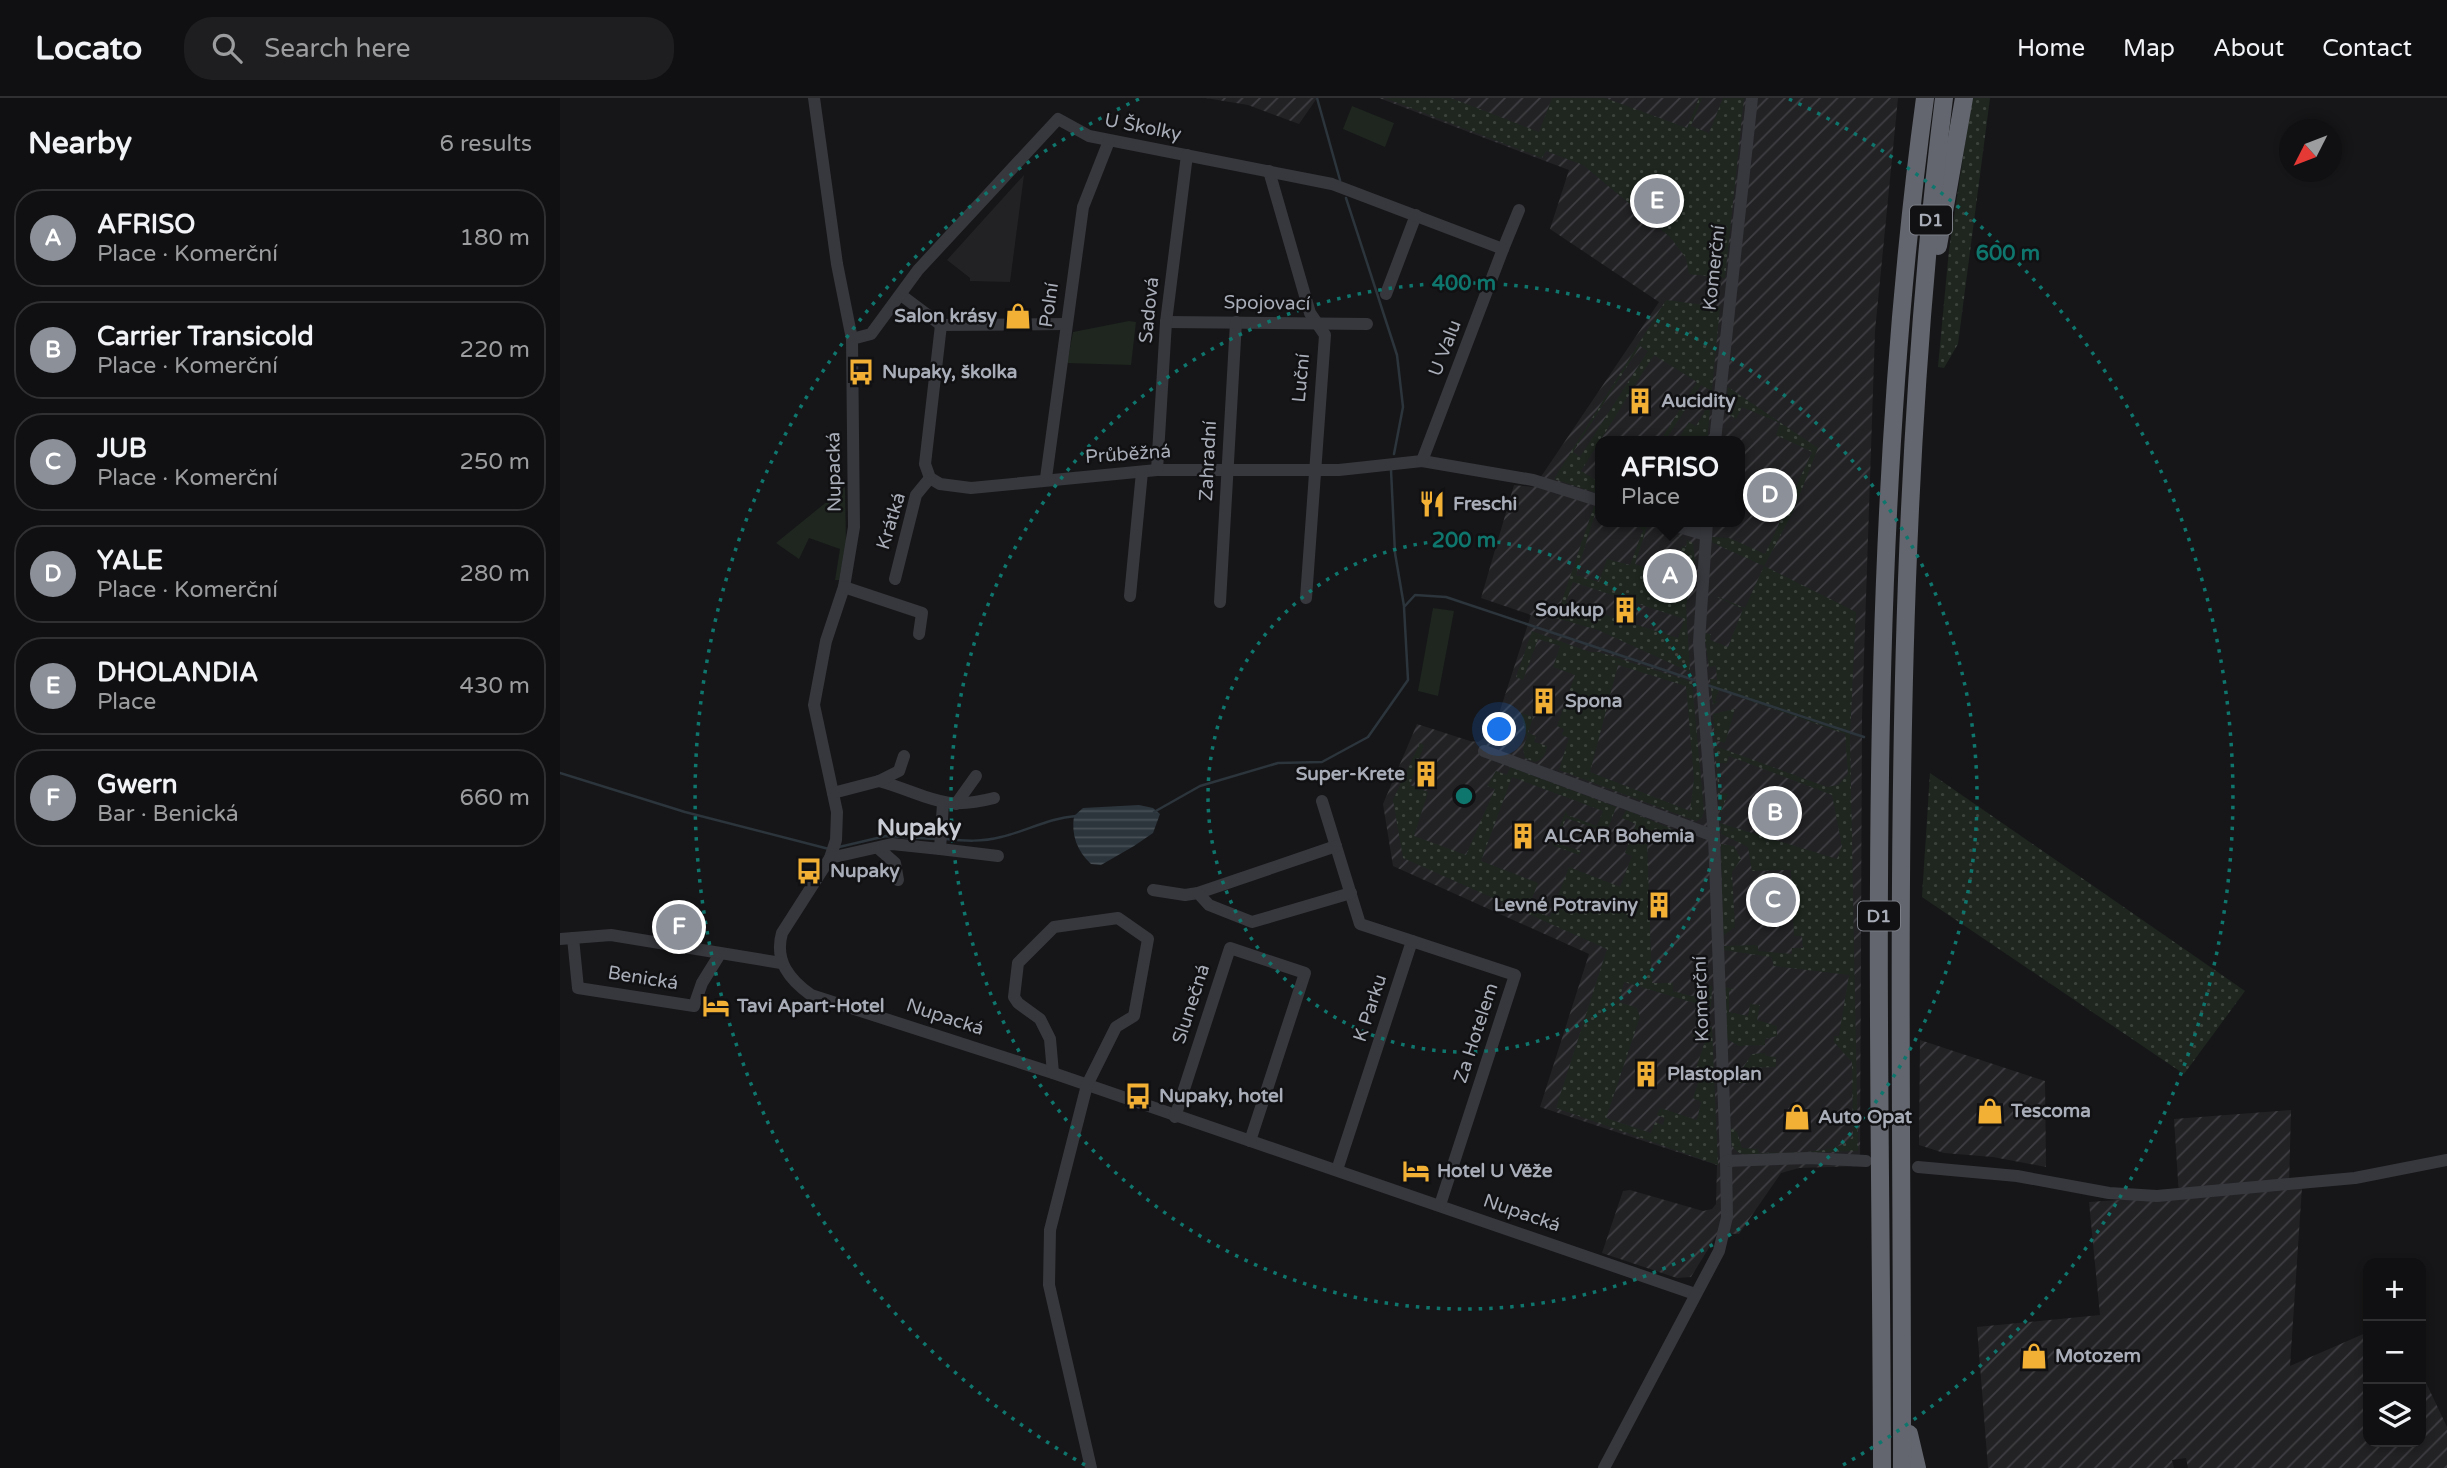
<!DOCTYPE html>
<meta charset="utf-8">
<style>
:root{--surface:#101012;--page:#1e1e20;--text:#f1f3f6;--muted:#9c9d9f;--line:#303032;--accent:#8c9099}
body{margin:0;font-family:"Varela Round",sans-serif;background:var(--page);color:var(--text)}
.controls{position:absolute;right:21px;bottom:21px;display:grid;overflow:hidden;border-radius:14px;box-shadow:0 4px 10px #0003}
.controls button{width:63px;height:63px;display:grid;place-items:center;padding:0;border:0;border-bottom:2px solid var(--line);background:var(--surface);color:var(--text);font:35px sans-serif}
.compass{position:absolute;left:1719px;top:21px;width:63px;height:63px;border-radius:50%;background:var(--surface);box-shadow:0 4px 10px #0003;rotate:228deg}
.you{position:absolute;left:940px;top:632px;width:24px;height:24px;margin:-18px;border:5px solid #fff;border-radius:50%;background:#1a73e8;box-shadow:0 0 0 10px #1a73e833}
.badge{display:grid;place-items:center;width:46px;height:46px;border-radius:50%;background:var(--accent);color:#fff;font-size:23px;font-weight:700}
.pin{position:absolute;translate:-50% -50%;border:4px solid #fff;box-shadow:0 2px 7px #0006}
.popup{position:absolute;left:1035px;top:338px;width:150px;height:91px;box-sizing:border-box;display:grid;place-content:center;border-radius:14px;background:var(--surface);filter:drop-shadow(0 2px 5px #0005);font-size:23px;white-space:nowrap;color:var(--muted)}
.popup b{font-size:26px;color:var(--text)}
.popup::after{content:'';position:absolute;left:50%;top:100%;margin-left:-14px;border:14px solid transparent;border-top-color:var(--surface)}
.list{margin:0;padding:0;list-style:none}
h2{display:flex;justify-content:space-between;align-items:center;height:91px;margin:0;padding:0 28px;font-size:30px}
h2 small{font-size:23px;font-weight:400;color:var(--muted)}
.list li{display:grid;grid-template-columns:46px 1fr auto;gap:21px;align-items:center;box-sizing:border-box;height:98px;margin:0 14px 14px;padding:0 14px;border:2px solid var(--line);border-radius:28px}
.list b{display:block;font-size:26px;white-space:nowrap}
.list p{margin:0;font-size:23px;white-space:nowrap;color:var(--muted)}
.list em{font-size:23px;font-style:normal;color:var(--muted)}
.icon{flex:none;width:38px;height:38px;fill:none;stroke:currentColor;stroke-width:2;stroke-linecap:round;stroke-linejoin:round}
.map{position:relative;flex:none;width:1887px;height:1370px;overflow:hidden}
header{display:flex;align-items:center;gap:42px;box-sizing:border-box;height:98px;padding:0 35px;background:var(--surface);border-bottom:2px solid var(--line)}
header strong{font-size:33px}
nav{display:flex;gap:38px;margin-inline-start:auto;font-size:24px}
.search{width:490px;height:63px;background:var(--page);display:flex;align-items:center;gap:18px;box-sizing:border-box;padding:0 24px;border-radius:28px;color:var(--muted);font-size:26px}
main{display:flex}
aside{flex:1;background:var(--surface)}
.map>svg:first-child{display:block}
.built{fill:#222225}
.industrial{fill:url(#industrial-furrows);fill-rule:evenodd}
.grass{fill:url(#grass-dots);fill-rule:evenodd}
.green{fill:#1e261f}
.water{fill:url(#water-rules)}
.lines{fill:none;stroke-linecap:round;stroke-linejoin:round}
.stream{stroke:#2c353c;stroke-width:2.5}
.minor{stroke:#37383d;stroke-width:12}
.highway{stroke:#63666e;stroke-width:18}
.ring{fill:none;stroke:#0f766e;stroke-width:3.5;stroke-dasharray:3.5 7}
.labels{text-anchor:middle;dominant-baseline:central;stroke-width:5;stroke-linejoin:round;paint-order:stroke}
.shield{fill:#111113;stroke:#7b7e86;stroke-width:2}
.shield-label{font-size:18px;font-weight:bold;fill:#a8adb8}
.street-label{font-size:19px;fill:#a8adb8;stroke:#111113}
.poi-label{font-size:19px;font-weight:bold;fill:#a8adb8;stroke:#111113;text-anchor:start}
.quarter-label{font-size:23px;font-weight:bold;fill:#c9ccd4;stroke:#111113}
.centre{fill:#0f766e;stroke:#111113;stroke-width:3.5}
.ring-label{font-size:21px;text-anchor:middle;font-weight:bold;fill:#0f766e;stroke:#111113;stroke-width:5;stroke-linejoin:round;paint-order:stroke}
</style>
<header>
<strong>Locato</strong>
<div class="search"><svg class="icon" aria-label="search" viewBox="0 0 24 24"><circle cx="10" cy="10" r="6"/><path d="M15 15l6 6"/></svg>Search here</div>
<nav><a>Home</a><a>Map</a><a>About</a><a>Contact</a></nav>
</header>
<main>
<aside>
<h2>Nearby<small>6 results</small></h2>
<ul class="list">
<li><span class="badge">A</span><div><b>AFRISO</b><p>Place · Komerční</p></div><em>180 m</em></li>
<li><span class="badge">B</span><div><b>Carrier Transicold</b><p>Place · Komerční</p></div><em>220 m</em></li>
<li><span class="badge">C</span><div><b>JUB</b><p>Place · Komerční</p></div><em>250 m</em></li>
<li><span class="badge">D</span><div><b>YALE</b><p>Place · Komerční</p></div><em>280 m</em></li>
<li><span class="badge">E</span><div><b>DHOLANDIA</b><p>Place</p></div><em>430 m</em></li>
<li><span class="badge">F</span><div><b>Gwern</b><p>Bar · Benická</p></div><em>660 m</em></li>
</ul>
</aside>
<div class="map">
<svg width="1887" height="1370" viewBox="0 0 1887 1370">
<defs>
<pattern id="industrial-furrows" width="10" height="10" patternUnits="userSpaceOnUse" patternTransform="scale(1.75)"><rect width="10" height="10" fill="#222225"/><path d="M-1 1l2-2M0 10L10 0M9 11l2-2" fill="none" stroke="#3f3f43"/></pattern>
<pattern id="grass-dots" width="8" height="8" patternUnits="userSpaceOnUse" patternTransform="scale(1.75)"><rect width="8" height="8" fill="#1e261f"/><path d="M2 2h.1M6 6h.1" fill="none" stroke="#3c433d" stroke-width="1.8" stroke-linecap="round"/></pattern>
<pattern id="water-rules" width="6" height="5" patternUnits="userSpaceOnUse" patternTransform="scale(1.75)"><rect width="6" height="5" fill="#2c353c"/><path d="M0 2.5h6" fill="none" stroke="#485056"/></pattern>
</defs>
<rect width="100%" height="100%" fill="#161618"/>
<path class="built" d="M464,77L450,184L410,183V180L387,162Z"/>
<g class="industrial">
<path d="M646,0H757L739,26L688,7Z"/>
<path d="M819,0H1338L1315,233L1302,618L1300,1068L1239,1070L1221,1075L1179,1136L1158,1135L1131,1179L1117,1180L1042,1155L1063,1093L1070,1092L1143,1113L1152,1111L1156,1106L1157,1067L980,1009L1029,856L833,768L823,706L857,626L910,643L918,644L933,634L971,517L921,500L954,387L974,389L1099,204L990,131L1009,72ZM1040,343H1180V424H1040Z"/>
<path d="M1360,942L1485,983L1486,1069L1433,1059L1384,1055L1359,1047Z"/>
<path d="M1731,1012L1729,1088L1742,1089L1730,1268L1808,1234V1344H1861V1274L1887,1329V1370H1628L1626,1360L1612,1362L1614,1370H1428L1417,1229L1540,1217L1529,1104L1619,1098L1614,1021Z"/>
</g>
<g class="grass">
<path d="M825,0H891L979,34L992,0H1045L1127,30L1139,0H1142L1131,28L1149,35L1163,0H1184L1165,180L1129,176L1126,160L1111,140L1023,67L986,53L982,60Z"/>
<path d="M1412,0H1430L1398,246L1384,270L1378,269L1389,152Z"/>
<path d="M1106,202L1160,209L1147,343H1117L1129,324L1136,328L1145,313L1142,304L1150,292L1141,287L1105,343H1100L1137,284L1094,257L1021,373L1040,385V396L994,381ZM1080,248L1088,253L1020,359L1013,354Z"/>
<path d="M1168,289L1258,350L1233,414L1204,468L1296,514L1290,638L1298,1053L1184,1057C1170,1051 1170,1044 1170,1029L1177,1034L1182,1050L1198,1051L1199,1055C1222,1054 1283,1058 1293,1037L1292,964L1274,944V938H1279L1289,877L1214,868L1211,859L1163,852V848L1195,847L1198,848V853L1232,856V850H1243L1242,838H1234L1231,772L1192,773L1188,749L1161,736L1160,725L1277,761L1282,748L1272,697L1169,658L1167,665H1158L1160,695L1168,696L1160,716L1155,648L1267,689L1278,687L1288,676L1285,636L1159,592L1155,603L1158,604L1153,607L1150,581L1157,582L1156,568L1149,569L1144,535L1151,536L1150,542L1168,549L1183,511L1146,494L1185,510L1204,468L1151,444L1152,439L1169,440L1205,456L1252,354L1216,337L1220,325L1182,309L1176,321L1165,314Z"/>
<path d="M1034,408L1040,410V414L1036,413L1016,477L1039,484L1047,461L1070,467L1083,432L1070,424L1088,426L1075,466L1097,474L1094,486L1109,491L1108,496L1117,499L1130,460L1121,452L1122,448L1126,449L1127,442L1095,429L1133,445L1135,463L1126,508L1130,574L1038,532L996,520ZM1013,484L1124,521L1118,540L1006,504Z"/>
<path d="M972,533L1030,554H1039L1132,584L1144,713L1142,720L1136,723L999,672L1009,640L1002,637L1004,631L997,628L1015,577L993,569L1000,548L978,541L963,582L956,579ZM1058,567L1126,588L1134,681L1130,713L1030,674Z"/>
<path d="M1175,611L1165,645L1155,642L1153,616Z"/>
<path d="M961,615L973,619L968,635L976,638L974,644L987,648C985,657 984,661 975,664L965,660L963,650L967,639Z"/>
<path d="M860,645L864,647L850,687L868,694L854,738L906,757L935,691L927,688L936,673L947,677L950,669L1056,709L1045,739L1042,737L1043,733L1006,720L997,745L1021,753L1019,757L992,747L1006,712L1007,717L1037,728L1043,713L952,679L921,763L978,785L968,811L990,819L1009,769L1060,789L1072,758L1065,755L1076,726L1062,720L1066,712L1136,741L1087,742L1092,885H1113V893L1131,898L1146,896L1145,887L1152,888L1151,910L1064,884L1059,904L1077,910L1080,919L1046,1020L1091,1035L1095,1024L1103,1027L1105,1020L1097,1017L1100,1010L1137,1022L1141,1004L1133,1000L1141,976L1135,974L1145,943L1132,938L1141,927L1152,929L1158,1067L996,1010L1047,851L843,760L833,702Z"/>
<path d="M1370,675L1685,893L1624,976L1362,799Z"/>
<path d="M1161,746L1174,748L1181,761L1172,774L1175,829L1163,838Z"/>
<path d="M1165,889L1174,891L1169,893V914L1188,918L1190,906L1200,907L1197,922L1217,928V938L1205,941V947L1179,948L1167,941Z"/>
<path d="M1205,955L1206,958L1216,959V969L1188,970V985H1179L1177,979L1192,956Z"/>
</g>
<g class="green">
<path d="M792,8L834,25L825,49L783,31Z"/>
<path d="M569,223L576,224L571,267L507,265L513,234Z"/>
<path d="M285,389L286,445L279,482H275L280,451L249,440L239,461L216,445Z"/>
<path d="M873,510L894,513L878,598L858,593Z"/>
</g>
<path class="water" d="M579,707L593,710L600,716L593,735L574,748L541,767L531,766C517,753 511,737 514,718L523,710Z"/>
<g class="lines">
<g class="stream">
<path d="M757,0L780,82"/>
<path d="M786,100L837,257L843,309L834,356"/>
<path d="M831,372L835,455L844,508"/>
<path d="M1147,587L1304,639"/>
<path d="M0,675L125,714L269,751"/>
<path d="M594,714L640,688L718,665L762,664L808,639L848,582L844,509L855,497L886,499L1137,583"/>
<path d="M386,741C405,743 422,744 441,739C467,733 489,720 516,718"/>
<path d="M279,749L326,738L376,741"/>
</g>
<g class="minor">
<path d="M254,0L277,166L292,241L294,429L284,489L266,543L254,607L277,714L276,742L270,760L222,835C214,863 230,882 251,897L493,975L1135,1196"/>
<path d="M709,73L750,215L765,237L746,500"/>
<path d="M943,151L959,112"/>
<path d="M826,196L856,117"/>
<path d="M341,197L381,227"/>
<path d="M606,224L807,226"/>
<path d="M381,227L365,366L370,380L380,386L411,390L597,372H779L862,363L973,382L1040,403"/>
<path d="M381,227L506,226"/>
<path d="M292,241L311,236L358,172L498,21L529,38L772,86L943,151L862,363"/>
<path d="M1155,343L1192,0"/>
<path d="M597,372L606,224L627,57"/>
<path d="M486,380L523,109L549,43"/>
<path d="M1102,424L1146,437"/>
<path d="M1147,424L1139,544L1154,738L1166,1063"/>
<path d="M335,481L356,397L370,380"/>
<path d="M284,489L362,515L359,536"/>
<path d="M570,498L582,374"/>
<path d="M660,504L676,224"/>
<path d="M924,653L1154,738"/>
<path d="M319,683C369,697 380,714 434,700"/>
<path d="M273,695L319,683L339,673L344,658"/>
<path d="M762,703L800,826L852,843L777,1072"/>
<path d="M396,706L416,678"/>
<path d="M318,750L335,765L338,782"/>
<path d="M380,751L438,758"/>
<path d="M270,760L332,746L380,751L383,706"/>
<path d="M593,792L625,797L638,795L776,748"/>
<path d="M638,795L649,807L692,824L791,795"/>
<path d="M13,840L18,890L134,908L142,885L160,856"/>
<path d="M0,841L51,837L221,865"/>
<path d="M852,843L955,877L880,1107"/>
<path d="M493,975L490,941L480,921L458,905L454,899L458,865L494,829L558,820L588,841L574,918L556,929L527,987L490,1132L489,1187L531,1370"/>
<path d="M615,1019L670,850L745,875L690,1043"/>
<path d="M1358,1069L1457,1078L1549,1095L1597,1098L1795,1080L1887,1062"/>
<path d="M1044,1370L1159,1153L1167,1119L1166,1063L1249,1060L1306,1063"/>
</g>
<g class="highway">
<path d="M1378,148L1404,0"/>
<path d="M1349,1336L1357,1370"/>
<path d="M1322,1370C1321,913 1303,454 1365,0"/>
<path d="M1342,1370C1343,912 1327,455 1384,0"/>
</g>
</g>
<g class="ring">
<circle cx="904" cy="698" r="256"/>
<circle cx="904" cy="698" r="513"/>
<path d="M525 1367A769 769 0 0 1 579 1M1229 1A769 769 0 0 1 1283 1367"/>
</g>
<defs>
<g id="shop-bare" transform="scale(2.1)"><path d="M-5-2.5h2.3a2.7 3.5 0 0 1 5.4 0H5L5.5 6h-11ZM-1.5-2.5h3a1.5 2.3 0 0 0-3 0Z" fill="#f2b134" stroke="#111113" stroke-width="2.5" paint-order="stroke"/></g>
<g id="bus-bare" transform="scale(2.1)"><path d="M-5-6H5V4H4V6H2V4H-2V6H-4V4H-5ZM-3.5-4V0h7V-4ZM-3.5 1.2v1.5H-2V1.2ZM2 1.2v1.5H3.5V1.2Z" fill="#f2b134" stroke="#111113" stroke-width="2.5" paint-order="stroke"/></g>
<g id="building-bare" transform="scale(2.1)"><path d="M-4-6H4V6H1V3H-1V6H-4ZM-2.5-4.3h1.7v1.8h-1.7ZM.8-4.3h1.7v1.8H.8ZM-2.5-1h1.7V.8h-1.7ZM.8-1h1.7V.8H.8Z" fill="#f2b134" stroke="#111113" stroke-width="2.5" paint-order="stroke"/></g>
<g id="restaurant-bare" transform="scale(2.1)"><path d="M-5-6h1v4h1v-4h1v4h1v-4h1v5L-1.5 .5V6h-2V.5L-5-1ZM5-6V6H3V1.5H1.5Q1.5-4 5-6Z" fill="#f2b134" stroke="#111113" stroke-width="2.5" paint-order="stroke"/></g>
<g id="hotel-bare" transform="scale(2.1)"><path d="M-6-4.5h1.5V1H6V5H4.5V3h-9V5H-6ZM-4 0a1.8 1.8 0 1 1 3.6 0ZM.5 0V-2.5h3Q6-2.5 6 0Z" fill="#f2b134" stroke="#111113" stroke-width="2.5" paint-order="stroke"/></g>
</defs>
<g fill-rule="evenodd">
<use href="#shop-bare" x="458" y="218"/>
<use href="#bus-bare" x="301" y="274"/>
<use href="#building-bare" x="1080" y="303"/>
<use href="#restaurant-bare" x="872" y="406"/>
<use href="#building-bare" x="1065" y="512"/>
<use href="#building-bare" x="984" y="603"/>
<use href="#building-bare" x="866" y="676"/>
<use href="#building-bare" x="963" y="738"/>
<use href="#bus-bare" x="249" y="773"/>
<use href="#building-bare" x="1099" y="807"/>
<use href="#hotel-bare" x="156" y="908"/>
<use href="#building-bare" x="1086" y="976"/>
<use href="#bus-bare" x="578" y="998"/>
<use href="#shop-bare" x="1430" y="1013"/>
<use href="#shop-bare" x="1237" y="1019"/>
<use href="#hotel-bare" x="856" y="1073"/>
<use href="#shop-bare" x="1474" y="1258"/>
</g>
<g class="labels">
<g class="shield">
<rect x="1350" y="107.5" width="42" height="29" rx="5"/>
<rect x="1298" y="803.5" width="42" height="29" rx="5"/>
</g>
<g class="shield-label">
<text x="1371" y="122">D1</text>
<text x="1319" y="818">D1</text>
</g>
<g class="street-label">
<text transform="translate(583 29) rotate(11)">U Školky</text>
<text transform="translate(1154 170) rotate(-84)">Komerční</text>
<text transform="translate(707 205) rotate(1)">Spojovací</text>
<text transform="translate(489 207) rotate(-82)">Polní</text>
<text transform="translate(589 212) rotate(-84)">Sadová</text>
<text transform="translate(885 250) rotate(-69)">U Valu</text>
<text transform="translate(741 280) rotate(-85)">Luční</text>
<text transform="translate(568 356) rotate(-4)">Průběžná</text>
<text transform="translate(648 363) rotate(-87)">Zahradní</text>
<text transform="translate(274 374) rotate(-91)">Nupacká</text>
<text transform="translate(331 423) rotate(-73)">Krátká</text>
<text transform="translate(83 880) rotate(9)">Benická</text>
<text transform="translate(1141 901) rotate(-92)">Komerční</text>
<text transform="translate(631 906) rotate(-72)">Slunečná</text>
<text transform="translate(810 910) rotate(-72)">K Parku</text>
<text transform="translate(385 919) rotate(18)">Nupacká</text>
<text transform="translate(916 935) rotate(-72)">Za Hotelem</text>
<text transform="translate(962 1115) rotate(19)">Nupacká</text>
</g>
<g class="poi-label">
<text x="437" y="218" text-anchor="end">Salon krásy</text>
<text x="322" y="274">Nupaky, školka</text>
<text x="1101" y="303">Aucidity</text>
<text x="893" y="406">Freschi</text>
<text x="1044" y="512" text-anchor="end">Soukup</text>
<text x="1005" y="603">Spona</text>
<text x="845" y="676" text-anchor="end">Super-Krete</text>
<text x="984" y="738">ALCAR Bohemia</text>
<text x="270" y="773">Nupaky</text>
<text x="1078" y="807" text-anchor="end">Levné Potraviny</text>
<text x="177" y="908">Tavi Apart-Hotel</text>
<text x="1107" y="976">Plastoplan</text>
<text x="599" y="998">Nupaky, hotel</text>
<text x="1451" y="1013">Tescoma</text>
<text x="1258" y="1019">Auto Opat</text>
<text x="877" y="1073">Hotel U Věže</text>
<text x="1495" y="1258">Motozem</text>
</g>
<g class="quarter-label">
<text x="359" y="730">Nupaky</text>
</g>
</g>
<circle cx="904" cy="698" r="10" class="centre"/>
<g class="ring-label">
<text x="1448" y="162">600 m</text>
<text x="904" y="192">400 m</text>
<text x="904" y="449">200 m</text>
</g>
</svg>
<div class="controls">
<button>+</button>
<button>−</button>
<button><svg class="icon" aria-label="layers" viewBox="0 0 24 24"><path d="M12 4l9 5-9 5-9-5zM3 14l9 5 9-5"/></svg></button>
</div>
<svg class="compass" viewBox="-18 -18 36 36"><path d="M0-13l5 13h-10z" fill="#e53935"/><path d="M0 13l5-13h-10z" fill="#9c9d9f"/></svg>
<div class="you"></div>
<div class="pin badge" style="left:1110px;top:478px">A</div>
<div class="popup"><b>AFRISO</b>Place</div>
<div class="pin badge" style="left:1215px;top:715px">B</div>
<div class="pin badge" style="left:1213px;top:802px">C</div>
<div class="pin badge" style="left:1210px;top:397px">D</div>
<div class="pin badge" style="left:1097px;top:103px">E</div>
<div class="pin badge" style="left:119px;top:829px">F</div>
</div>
</main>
